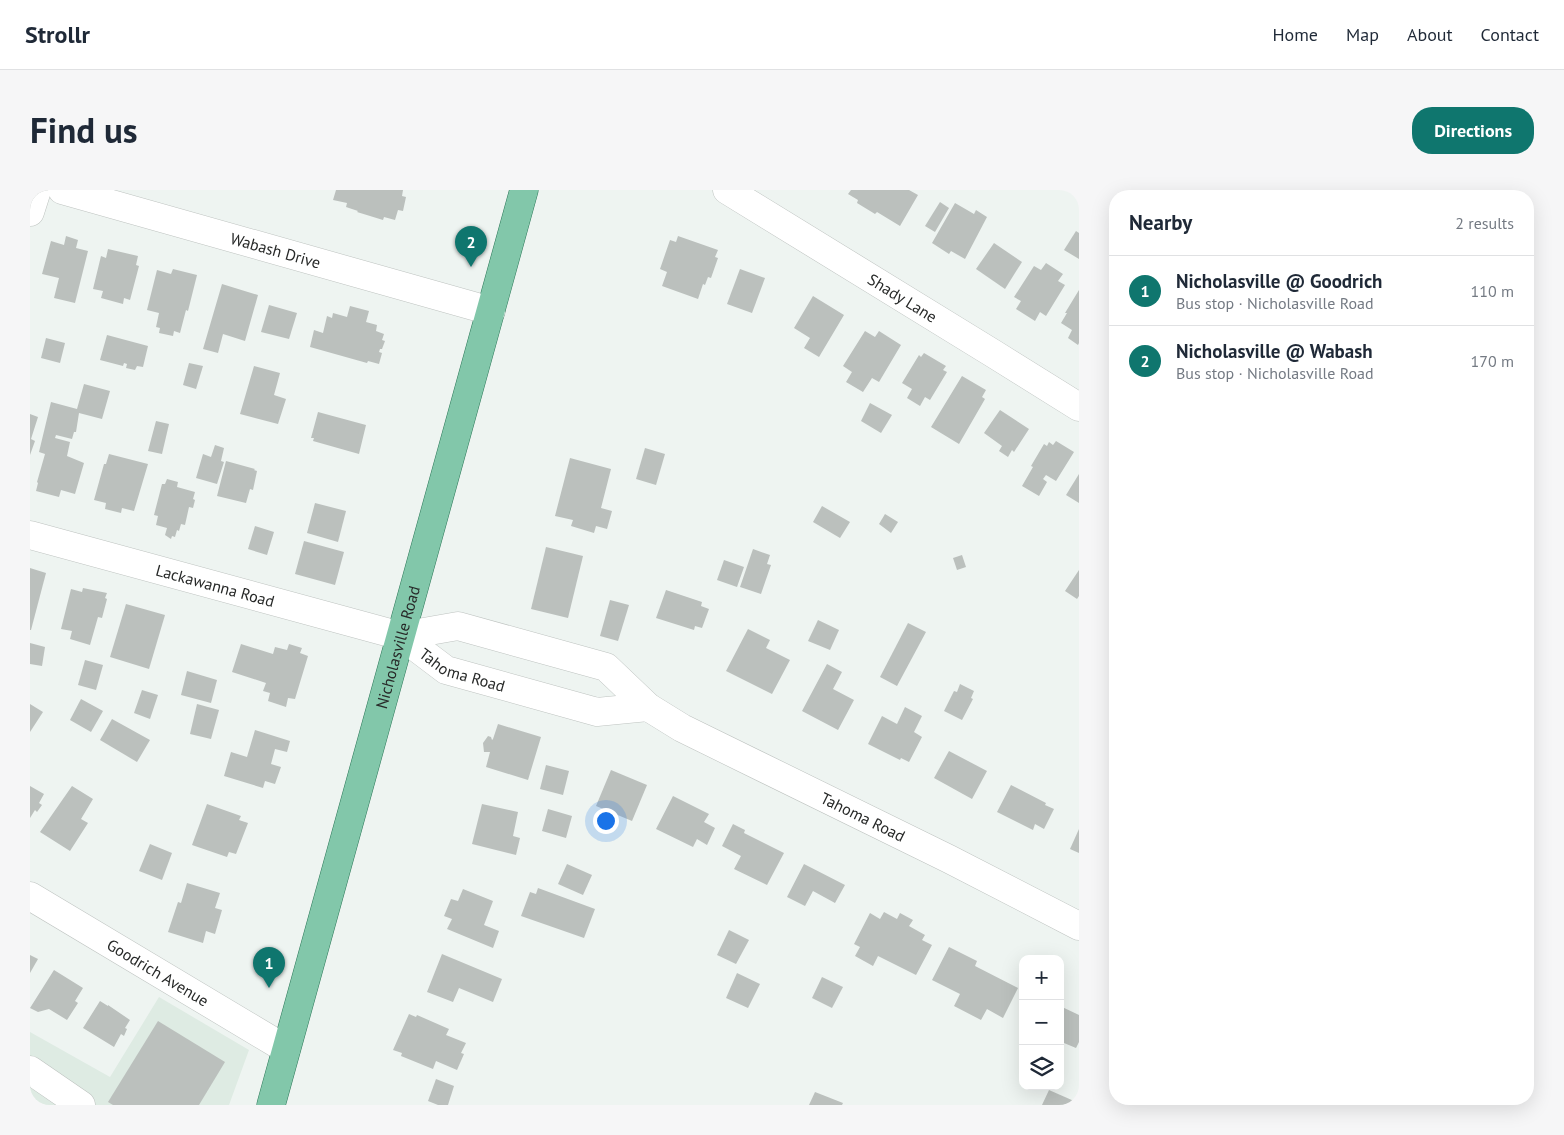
<!DOCTYPE html>
<meta charset="utf-8">
<style>
:root{--surface:#fff;--page:#f6f6f7;--text:#1f2937;--muted:#747a83;--line:#e0e1e3;--accent:#0f766e}
body{margin:0;font-family:"PT Sans",sans-serif;background:var(--page);color:var(--text)}
.controls{position:absolute;right:15px;bottom:15px;display:grid;overflow:hidden;border-radius:10px;box-shadow:0 5px 20px #0002}
.controls button{width:45px;height:45px;display:grid;place-items:center;padding:0;border:0;border-bottom:1px solid var(--line);background:var(--surface);color:var(--text);font:25px sans-serif}
.you{position:absolute;left:575px;top:630px;width:18px;height:18px;margin:-12px;border:4px solid #fff;border-radius:50%;background:#1a73e8;box-shadow:0 0 0 8px #1a73e833}
.badge{display:grid;place-items:center;width:32px;height:32px;border-radius:50%;background:var(--accent);color:#fff;font-size:16px;font-weight:700}
.pin{position:absolute;translate:-50% -41px;filter:drop-shadow(0 1px 2px #0008)}
.pin::after{content:'';position:absolute;top:26px;width:18px;height:15px;background:inherit;clip-path:polygon(0 0,100% 0,50% 100%)}
.list{margin:0;padding:0;list-style:none}
h2{display:flex;justify-content:space-between;align-items:center;height:65px;margin:0;padding:0 20px;font-size:21px}
h2 small{font-size:16px;font-weight:400;color:var(--muted)}
.list li{display:grid;grid-template-columns:32px 1fr auto;gap:15px;align-items:center;box-sizing:border-box;height:70px;padding:0 20px;border-top:1px solid var(--line)}
.list b{display:block;font-size:19px;white-space:nowrap}
.list p{margin:0;font-size:16px;white-space:nowrap;color:var(--muted)}
.list em{font-size:16px;font-style:normal;color:var(--muted)}
.icon{flex:none;width:28px;height:28px;fill:none;stroke:currentColor;stroke-width:2;stroke-linecap:round;stroke-linejoin:round}
.map{position:relative;flex:none;width:1049px;height:915px;overflow:hidden;border-radius:20px}
header{display:flex;align-items:center;gap:30px;box-sizing:border-box;height:70px;padding:0 25px;background:var(--surface);border-bottom:1px solid var(--line)}
header strong{font-size:24px}
nav{display:flex;gap:28px;margin-inline-start:auto;font-size:18px}
.intro{display:flex;align-items:center;justify-content:space-between;box-sizing:border-box;height:120px;padding:0 30px}
h1{margin:0;font-size:35px}
.button{padding:12px 22px;border-radius:20px;background:var(--accent);color:#fff;font-size:18px;font-weight:700}
main{display:flex;gap:30px;padding:0 30px}
aside{flex:1;background:var(--surface);border-radius:20px;box-shadow:0 5px 20px #0002}
.map>svg:first-child{display:block}
.built{fill:#deebe3}
.building{fill:#bbc0bd}
.lines{fill:none;stroke-linecap:round;stroke-linejoin:round}
.minor-casing{stroke:#bec3c0;stroke-width:29}
.major-casing{stroke:#2c7758;stroke-width:29}
.minor{stroke:#fff;stroke-width:28}
.major{stroke:#82c7aa;stroke-width:28}
.labels{text-anchor:middle;dominant-baseline:central;stroke-width:4;stroke-linejoin:round;paint-order:stroke}
.street-label{font-size:16px;fill:#272928;stroke:#fff}
</style>
<header>
<strong>Strollr</strong>
<nav><a>Home</a><a>Map</a><a>About</a><a>Contact</a></nav>
</header>
<div class="intro"><h1>Find us</h1><a class="button">Directions</a></div>
<main>
<div class="map">
<svg width="1049" height="915" viewBox="0 0 1049 915">
<rect width="100%" height="100%" fill="#eef4f1"/>
<path class="built" d="M129,807L219,860L199,915H0V842L80,887Z"/>
<g class="building">
<path d="M306,0H373L372,6L376,7L373,21L368,20L365,30L354,27L353,30L327,22L328,21L316,17L317,13L303,10Z"/>
<path d="M821,0H879L888,5L870,36L847,22L845,24L827,13L828,10L818,4Z"/>
<path d="M910,12L919,18L905,42L895,36Z"/>
<path d="M925,13L944,24L946,20L957,27L935,69L921,61L919,64L902,53Z"/>
<path d="M1046,41L1049,43V69L1034,60Z"/>
<path d="M36,46L48,50L46,58L58,61L45,113L24,108L29,88L12,84L21,51L34,55Z"/>
<path d="M648,46L688,60L685,67L688,68L681,88L678,87L675,95L673,94L668,109L632,96L637,82L630,79L640,50L646,52Z"/>
<path d="M964,53L992,72L975,99L946,79Z"/>
<path d="M78,59L108,66L106,75L109,76L100,110L94,108L93,114L71,108L73,101L63,99L71,66L76,68Z"/>
<path d="M1016,73L1033,84L1028,91L1035,95L1016,126L1010,122L1005,131L986,119L991,111L984,107L1004,76L1011,80Z"/>
<path d="M143,79L167,85L158,121L156,120L150,143L144,141L143,146L129,143L130,138L126,137L129,123L117,120L127,80L141,84Z"/>
<path d="M710,79L735,88L722,123L697,114Z"/>
<path d="M192,94L228,105L215,151L193,144L188,163L173,159Z"/>
<path d="M1049,100V153L1048,155L1038,148L1042,140L1031,133L1037,123H1035Z"/>
<path d="M783,106L814,125L789,167L774,158L780,148L764,138Z"/>
<path d="M239,115L267,123L259,149L231,142Z"/>
<path d="M320,116L339,121L336,132L347,135L346,141L354,144L352,150L355,151L352,159H350L349,162L352,163L349,174L338,171L337,173L280,157L284,140L293,143L297,126L302,128L303,123L317,127Z"/>
<path d="M835,141L845,147L849,141L871,155L849,192L842,188L833,202L816,192L822,182L813,176Z"/>
<path d="M77,145L118,156L113,177L107,176L105,180L96,178L97,174L94,173L93,176L70,170Z"/>
<path d="M16,148L35,153L30,173L11,168Z"/>
<path d="M894,163L916,176L913,180L917,182L900,210L895,207L890,216L877,208L882,199L872,193L889,165L891,167Z"/>
<path d="M159,173L173,176L166,199L153,195Z"/>
<path d="M224,176L250,183L244,205L256,209L248,234L210,224Z"/>
<path d="M932,186L956,200L952,207L955,209L929,254L901,237Z"/>
<path d="M54,194L80,201L72,229L49,223L46,242H44L42,249L26,245L25,248L40,252L37,266L54,273L45,304L31,300L29,307L6,301L8,293L7,292L15,264L9,262L21,212L47,219Z"/>
<path d="M840,213L862,225L851,243L831,231Z"/>
<path d="M970,220L999,239L984,262L982,260L978,267L969,261L972,256L954,243Z"/>
<path d="M288,222L336,235L329,264L283,251L284,248H281Z"/>
<path d="M0,224L8,227L1,249L5,251L0,265Z"/>
<path d="M126,231L139,234L132,264L118,261Z"/>
<path d="M1026,251L1044,262L1026,291L1016,285L1013,289L1017,292L1009,306L992,296L1003,277L1001,276L1014,254L1017,256L1019,252L1023,255Z"/>
<path d="M185,255L194,258L191,271L194,272L187,294L166,288L173,264L181,267Z"/>
<path d="M615,258L635,264L626,295L606,289Z"/>
<path d="M79,264L118,274L104,321L92,318L91,323L75,319L76,313L64,310L74,274H76Z"/>
<path d="M540,268L581,279L571,318L582,321L577,339L566,336L564,343L541,336L543,330L525,326Z"/>
<path d="M196,271L225,279L224,280L227,281L223,300L220,299L216,313L187,306Z"/>
<path d="M1049,284V313L1036,305Z"/>
<path d="M137,289L148,292L147,297L165,302L163,309L165,310L163,318L159,317L155,335L151,334L149,341L147,340L145,347L142,346L141,349L135,345L137,338L126,335L128,326L124,325L132,294H135Z"/>
<path d="M285,313L316,321L308,352L277,343Z"/>
<path d="M792,316L820,332L810,348L783,332Z"/>
<path d="M855,324L868,332L861,343L849,334Z"/>
<path d="M225,336L244,342L237,365L218,359Z"/>
<path d="M274,351L314,362L305,395L265,384Z"/>
<path d="M516,357L553,366L538,428L501,419Z"/>
<path d="M723,359L740,365L737,374L741,375L731,404L710,397Z"/>
<path d="M932,365L936,377L927,380L923,368Z"/>
<path d="M694,370L714,377L707,397L687,390Z"/>
<path d="M0,378L16,383L1,440H0Z"/>
<path d="M1049,380V406L1047,409L1035,401Z"/>
<path d="M53,398L77,403L75,408L77,409L72,428L68,427L60,455L40,449L42,441L31,439L41,399L52,402Z"/>
<path d="M636,400L672,412L671,416L679,419L672,438L665,436L664,440L626,428Z"/>
<path d="M580,410L599,415L588,451L570,446Z"/>
<path d="M96,414L135,425L119,479L80,467Z"/>
<path d="M788,430L809,440L800,460L778,451Z"/>
<path d="M878,433L896,442L867,496L850,487Z"/>
<path d="M718,439L740,450L736,458L760,470L742,504L696,481Z"/>
<path d="M0,453L15,457L12,476L0,474Z"/>
<path d="M211,454L243,464L245,457L257,460L259,454L272,458L270,463L278,466L265,509L258,508L256,517L238,511L240,503L233,501L236,493L202,482Z"/>
<path d="M55,470L73,475L66,500L48,495Z"/>
<path d="M797,474L812,482L803,499L824,510L808,540L772,521Z"/>
<path d="M157,481L187,490L181,513L151,505Z"/>
<path d="M930,494L944,501L941,508L943,509L932,530L914,521L924,501L927,502Z"/>
<path d="M112,500L128,505L120,529L104,523Z"/>
<path d="M51,509L73,521L61,542L40,530Z"/>
<path d="M0,514L13,522L0,542Z"/>
<path d="M167,514L189,520L181,549L160,544Z"/>
<path d="M875,517L892,526L884,542L892,547L879,572L871,568L870,570L838,554L852,526L867,534Z"/>
<path d="M82,529L120,550L107,572L70,550Z"/>
<path d="M468,534L511,547L498,590L456,577L460,562H454L453,553L458,546L461,547L462,550L463,549Z"/>
<path d="M225,540L260,551L257,562L245,559L241,574L251,577L245,594L235,591L233,598L194,586L201,562L217,567Z"/>
<path d="M919,561L957,581L942,609L904,588Z"/>
<path d="M516,575L539,581L533,605L510,599Z"/>
<path d="M581,580L617,595L602,631L566,616Z"/>
<path d="M981,595L1016,613L1015,615L1024,619L1014,639L1005,634L1003,640L967,622Z"/>
<path d="M0,596L14,604L9,613L12,615L7,622L5,620L0,628Z"/>
<path d="M42,596L63,609L51,629L58,633L40,661L10,642Z"/>
<path d="M643,606L679,624L674,632L685,638L677,655L667,649L663,657L626,639Z"/>
<path d="M177,614L211,626L209,630L218,633L206,664L199,662L197,667L162,655Z"/>
<path d="M452,614L488,622L483,646L490,648L486,665L442,654Z"/>
<path d="M518,619L542,626L536,648L512,641Z"/>
<path d="M703,634L715,640L714,643L754,663L737,695L704,679L711,666L692,656Z"/>
<path d="M1049,639V663L1040,659Z"/>
<path d="M120,654L142,663L132,690L109,681Z"/>
<path d="M537,674L562,685L553,705L528,694Z"/>
<path d="M774,674L815,695L805,713L783,701L775,716L757,707Z"/>
<path d="M157,693L190,703L185,718L192,720L185,744L176,741L173,753L138,742L148,712L151,713Z"/>
<path d="M508,698L565,719L554,748L491,726L500,702L506,704Z"/>
<path d="M433,699L463,711L454,735L469,741L463,758L417,739L422,729L414,726L421,709L428,711Z"/>
<path d="M854,722L867,729L870,723L883,730L879,736L895,745L892,750L902,755L886,785L848,766L843,776L825,766L830,757L824,754L840,723L850,729Z"/>
<path d="M699,740L719,750L706,774L687,765Z"/>
<path d="M919,757L947,771L945,776L988,798L973,828L957,819L951,830L924,816L930,804L902,790Z"/>
<path d="M412,764L472,789L463,812L429,798L423,812L397,802Z"/>
<path d="M0,765L8,769L0,783Z"/>
<path d="M24,780L53,798L45,811L48,813L37,830L19,819L8,822L0,818Z"/>
<path d="M707,783L730,794L718,818L696,808Z"/>
<path d="M792,787L813,797L802,818L782,808Z"/>
<path d="M70,811L78,816V815L100,830L95,838L97,839L94,846L91,844L84,857L53,838Z"/>
<path d="M1030,816L1049,825V852L1046,858L1034,853L1033,856L1030,854Z"/>
<path d="M379,824L386,827L387,825L419,839L416,845L436,853L431,863L434,864L427,880L406,871L403,879L371,866L372,863L363,860Z"/>
<path d="M128,831L195,872L169,915H83L78,912Z"/>
<path d="M406,889L424,896L418,915H408L398,911Z"/>
<path d="M1019,900L1044,911L1043,915H1012Z"/>
<path d="M785,902L813,913L812,915H779Z"/>
</g>
<g class="lines">
<g class="minor-casing">
<g id="minor">
<path id="s1" d="M32,0L461,121"/>
<path id="s2" d="M697,0L964,164L1049,217"/>
<path d="M0,22L7,0"/>
<path id="s3" d="M0,345L371,446L416,480L567,522L618,517"/>
<path id="s4" d="M371,446L428,436L576,477L618,517L652,538L919,669L1049,736"/>
<path id="s5" d="M0,706L256,859"/>
<path d="M0,880L51,915"/>
</g>
</g>
<g class="major-casing">
<g id="major">
<path id="s6" d="M241,915L494,0"/>
</g>
</g>
<use href="#minor" class="minor"/>
<use href="#major" class="major"/>
</g>
<g class="labels">
<g class="street-label">
<text stroke="none"><textPath href="#s1" startOffset="222">Wabash Drive</textPath></text>
<text stroke="none"><textPath href="#s2" startOffset="206">Shady Lane</textPath></text>
<text stroke="none"><textPath href="#s3" startOffset="192">Lackawanna Road</textPath></text>
<text stroke="none"><textPath href="#s6" startOffset="475">Nicholasville Road</textPath></text>
<text stroke="none"><textPath href="#s3" startOffset="456">Tahoma Road</textPath></text>
<text stroke="none"><textPath href="#s4" startOffset="511">Tahoma Road</textPath></text>
<text stroke="none"><textPath href="#s5" startOffset="149">Goodrich Avenue</textPath></text>
</g>
</g>
</svg>
<div class="controls">
<button>+</button>
<button>−</button>
<button><svg class="icon" aria-label="layers" viewBox="0 0 24 24"><path d="M12 4l9 5-9 5-9-5zM3 14l9 5 9-5"/></svg></button>
</div>
<div class="you"></div>
<div class="pin badge" style="left:239px;top:798px">1</div>
<div class="pin badge" style="left:441px;top:77px">2</div>
</div>
<aside>
<h2>Nearby<small>2 results</small></h2>
<ul class="list">
<li><span class="badge">1</span><div><b>Nicholasville @ Goodrich</b><p>Bus stop · Nicholasville Road</p></div><em>110 m</em></li>
<li><span class="badge">2</span><div><b>Nicholasville @ Wabash</b><p>Bus stop · Nicholasville Road</p></div><em>170 m</em></li>
</ul>
</aside>
</main>
